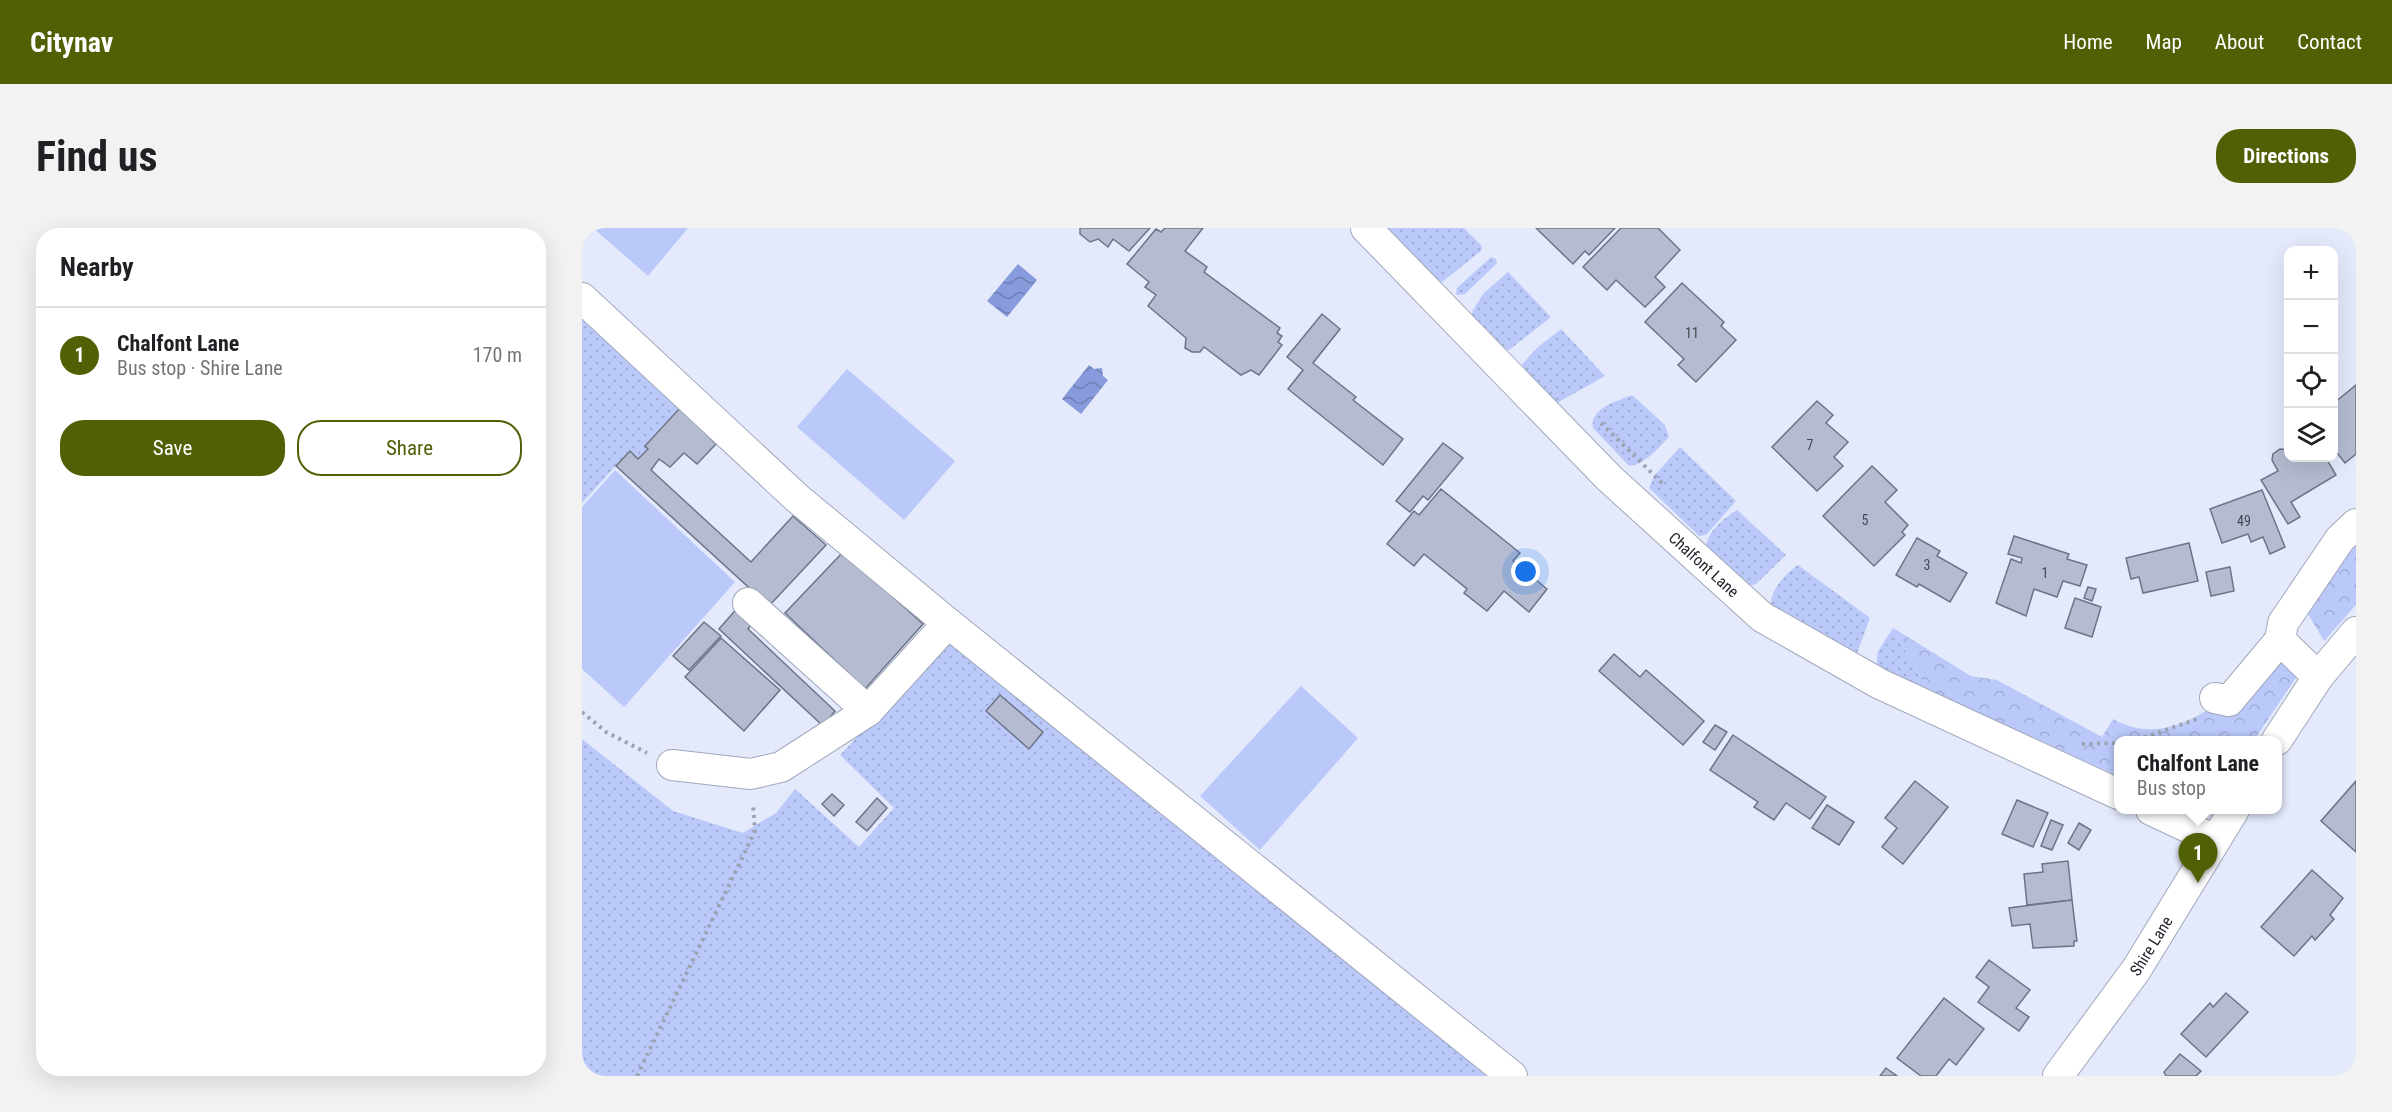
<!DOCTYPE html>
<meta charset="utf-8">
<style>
:root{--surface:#fff;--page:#f2f2f2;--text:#202124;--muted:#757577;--line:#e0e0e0;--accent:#4f6005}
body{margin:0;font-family:"Roboto Condensed",sans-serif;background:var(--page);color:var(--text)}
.controls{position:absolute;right:18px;top:18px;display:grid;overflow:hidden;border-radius:12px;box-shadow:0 6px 24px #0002}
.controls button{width:54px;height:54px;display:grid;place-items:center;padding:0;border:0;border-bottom:2px solid var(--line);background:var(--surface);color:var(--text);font:30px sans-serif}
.you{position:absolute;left:944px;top:344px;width:21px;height:21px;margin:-15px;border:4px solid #fff;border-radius:50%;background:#1a73e8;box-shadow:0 0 0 9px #1a73e833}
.badge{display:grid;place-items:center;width:39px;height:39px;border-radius:50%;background:var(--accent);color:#fff;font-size:20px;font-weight:700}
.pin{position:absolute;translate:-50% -50px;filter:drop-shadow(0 2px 3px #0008)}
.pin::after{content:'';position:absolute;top:32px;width:21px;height:18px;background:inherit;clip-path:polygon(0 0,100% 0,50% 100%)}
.popup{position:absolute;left:1532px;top:508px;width:168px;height:78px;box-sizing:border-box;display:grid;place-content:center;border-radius:12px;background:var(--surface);filter:drop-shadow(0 2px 4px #0005);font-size:20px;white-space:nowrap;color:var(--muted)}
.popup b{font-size:22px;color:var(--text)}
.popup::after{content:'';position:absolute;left:50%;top:100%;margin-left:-12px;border:12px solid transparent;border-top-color:var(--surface)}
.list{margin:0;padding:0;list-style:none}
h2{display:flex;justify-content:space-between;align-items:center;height:78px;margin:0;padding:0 24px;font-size:26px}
h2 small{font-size:20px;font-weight:400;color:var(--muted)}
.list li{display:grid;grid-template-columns:39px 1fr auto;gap:18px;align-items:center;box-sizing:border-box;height:96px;padding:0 24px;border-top:2px solid var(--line)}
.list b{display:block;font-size:22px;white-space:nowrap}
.list p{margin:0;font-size:20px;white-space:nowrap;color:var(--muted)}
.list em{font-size:20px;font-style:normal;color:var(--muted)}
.actions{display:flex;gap:12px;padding:18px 24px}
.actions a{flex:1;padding:14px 0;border:2px solid var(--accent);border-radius:24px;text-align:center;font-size:21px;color:var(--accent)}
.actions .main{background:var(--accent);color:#fff}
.icon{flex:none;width:33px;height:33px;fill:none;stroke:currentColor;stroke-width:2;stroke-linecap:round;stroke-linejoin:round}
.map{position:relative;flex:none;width:1774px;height:848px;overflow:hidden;border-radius:24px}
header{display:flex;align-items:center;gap:36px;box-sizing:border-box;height:84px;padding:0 30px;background:var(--accent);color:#fff}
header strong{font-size:28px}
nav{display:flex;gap:33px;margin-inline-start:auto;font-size:21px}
.intro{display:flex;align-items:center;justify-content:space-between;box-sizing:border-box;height:144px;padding:0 36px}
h1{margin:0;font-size:42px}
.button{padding:15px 27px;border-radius:24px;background:var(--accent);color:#fff;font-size:21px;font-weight:700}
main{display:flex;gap:36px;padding:0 36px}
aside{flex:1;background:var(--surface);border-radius:24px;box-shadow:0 6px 24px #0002}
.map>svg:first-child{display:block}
.green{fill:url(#green-dots)}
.forest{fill:url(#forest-crowns)}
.pitch{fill:#bac9f9}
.water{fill:url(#water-waves)}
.building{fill:#b5bcd1;stroke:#6d7487;stroke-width:1.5}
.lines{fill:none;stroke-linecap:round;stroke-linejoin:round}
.minor-casing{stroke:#a1a8bc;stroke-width:32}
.path{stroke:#9da2b0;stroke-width:4;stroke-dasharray:3 4.5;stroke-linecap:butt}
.minor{stroke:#fff;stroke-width:30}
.labels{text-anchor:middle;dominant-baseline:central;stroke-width:4.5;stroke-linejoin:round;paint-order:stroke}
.number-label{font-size:14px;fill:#444853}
.street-label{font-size:16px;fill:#1f2129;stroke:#fff}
</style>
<header>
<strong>Citynav</strong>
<nav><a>Home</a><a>Map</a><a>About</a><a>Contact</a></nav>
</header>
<div class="intro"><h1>Find us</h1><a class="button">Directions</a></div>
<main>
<aside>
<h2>Nearby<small></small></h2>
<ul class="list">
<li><span class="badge">1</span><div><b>Chalfont Lane</b><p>Bus stop · Shire Lane</p></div><em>170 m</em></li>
</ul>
<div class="actions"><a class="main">Save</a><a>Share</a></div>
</aside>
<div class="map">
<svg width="1774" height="848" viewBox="0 0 1774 848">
<defs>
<pattern id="green-dots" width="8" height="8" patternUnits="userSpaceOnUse" patternTransform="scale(1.5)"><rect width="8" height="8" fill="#bac9f9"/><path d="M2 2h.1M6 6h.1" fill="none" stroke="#9facd5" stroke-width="1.8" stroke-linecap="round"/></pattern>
<pattern id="forest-crowns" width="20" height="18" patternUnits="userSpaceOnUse" patternTransform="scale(1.5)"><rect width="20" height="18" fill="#bac9f9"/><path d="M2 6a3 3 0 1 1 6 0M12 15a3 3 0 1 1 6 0" fill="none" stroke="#9facd5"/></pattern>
<pattern id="water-waves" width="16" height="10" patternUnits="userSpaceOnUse" patternTransform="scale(1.5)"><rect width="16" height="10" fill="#879adb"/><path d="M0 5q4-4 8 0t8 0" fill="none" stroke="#6e7db2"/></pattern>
</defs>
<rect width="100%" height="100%" fill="#e4eafc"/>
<g class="green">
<path d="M805,0H882L900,18L899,23L860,54L855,55Z"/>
<path d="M909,29L914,31L915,35L883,66L874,67L875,60Z"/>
<path d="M926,44L969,89L927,122H922L891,90L890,84L901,66Z"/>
<path d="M0,84L98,180L63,217L66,221L56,231L47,223L0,275Z"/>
<path d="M979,101L1023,148L975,175L942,141L940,136L956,119Z"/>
<path d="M1050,167L1083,197L1087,209C1076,220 1064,236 1047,238L1011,200C1007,180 1036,173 1050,167Z"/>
<path d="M1098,219L1154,273L1124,307L1117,308L1067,260L1072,248Z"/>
<path d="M1155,282L1204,327L1174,356L1166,358L1123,321C1125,304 1141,291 1155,282Z"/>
<path d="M1216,337L1288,390L1275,425L1270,427L1224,402L1189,376C1189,360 1204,346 1216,337Z"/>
<path d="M1311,400L1345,462L1294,439L1296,423Z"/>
<path d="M369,409L920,848H0V511L91,583L161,605L194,585L213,561L277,619L312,580L258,527Z"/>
</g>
<g class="forest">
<path d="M1774,315V377L1742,413L1723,381Z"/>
<path d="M1311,400L1389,448L1415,452L1520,509L1531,491C1594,526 1649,463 1697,427L1718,444L1672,512H1536V548L1345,462Z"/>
</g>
<g class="pitch">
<path d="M11,0H106L66,48Z"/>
<path d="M265,141L373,233L322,292L215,199Z"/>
<path d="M33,242L153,354L42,479L0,441V279Z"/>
<path d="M719,458L776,510L678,622L618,568Z"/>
</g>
<g class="water">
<path d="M436,36L455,52L425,89L405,73Z"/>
<path d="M507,137L512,141L520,140L521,148L526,152L499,186L480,171Z"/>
</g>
<g class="building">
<path d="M498,0H568L547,23L531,11L526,19L516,11L508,14L498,6Z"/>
<path d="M583,0H621L603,23L625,39L622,44L698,100L695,105L700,108L696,114L700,117L677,147L669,142L659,147L622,119L618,124H610L603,120L604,110L566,78L574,67L563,59L567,54L545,36L574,1L579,4Z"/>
<path d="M954,0H1033L1007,27L1003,23L991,36Z"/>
<path d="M1039,0H1076L1098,22L1073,49L1083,59L1063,79L1034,52L1025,62L1001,39Z"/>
<path d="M1100,55L1142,94L1139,98L1154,112L1114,154L1096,137L1102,131L1063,94Z"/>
<path d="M740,86L758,101L731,135L774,169L771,172L821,211L801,237L706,161L721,142L705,129Z"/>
<path d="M1774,157V226L1763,235L1752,221V175Z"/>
<path d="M1235,173L1251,187L1244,195L1266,214L1252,229L1261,238L1235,263L1190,219Z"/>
<path d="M98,180L134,216L115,236L102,225L88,239L77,231L69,242L169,334L211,288L244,317L187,378L34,238L48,223L56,231L66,221L63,218Z"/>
<path d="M861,215L881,230L846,272L841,268L828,284L814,273Z"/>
<path d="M1698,221L1706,222V230H1744L1754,247L1709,274L1718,289L1706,296L1679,252L1696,243L1690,232L1691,226Z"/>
<path d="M1290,238L1315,262L1303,274L1326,297L1320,304L1323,307L1292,338L1241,288Z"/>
<path d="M859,261L938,325L931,333L965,361L947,384L922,363L905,383L882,365L885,361L842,326L832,338L805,316L832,283L837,287Z"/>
<path d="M1680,262L1703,319L1688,326L1681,309L1669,314L1666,306L1640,315L1628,281Z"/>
<path d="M1432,308L1487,326L1485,331L1505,337L1498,358L1481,353L1475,369L1452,361L1444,388L1414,375L1429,331L1439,335L1440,330L1426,326Z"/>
<path d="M1335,310L1358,323L1355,328L1385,345L1368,374L1337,356L1335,359L1314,347Z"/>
<path d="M1607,315L1616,353L1561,365L1557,349L1549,351L1544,330Z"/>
<path d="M261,324L341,396L283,461L203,385Z"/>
<path d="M1648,339L1652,363L1629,368L1624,344Z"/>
<path d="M1506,359L1514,361L1510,373L1502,370Z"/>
<path d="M1493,370L1519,379L1510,409L1483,400Z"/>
<path d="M157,378L172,392L166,401L253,483L241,498L137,401Z"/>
<path d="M122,394L139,408L107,442L91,428Z"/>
<path d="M139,410L198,462L162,503L103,449Z"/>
<path d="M1032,426L1058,449L1064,442L1122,493L1101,517L1017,443Z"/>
<path d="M418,467L461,504L447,521L404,483Z"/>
<path d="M1133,497L1145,504L1133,522L1121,514Z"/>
<path d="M1151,507L1244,569L1228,591L1204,575L1192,592L1172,579L1176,574L1128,542Z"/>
<path d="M1333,553L1366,579L1321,636L1300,619L1315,600L1303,590Z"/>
<path d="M1774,553V624L1739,593Z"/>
<path d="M250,566L262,577L252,588L240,576Z"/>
<path d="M295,570L305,580L285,603L274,594Z"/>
<path d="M1435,572L1466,585L1451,619L1420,606Z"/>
<path d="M1245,577L1272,594L1257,617L1230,600Z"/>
<path d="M1469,592L1481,597L1470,622L1459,618Z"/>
<path d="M1497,595L1509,602L1497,622L1486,615Z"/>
<path d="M1486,633L1490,672L1445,677L1442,646L1461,644L1460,636Z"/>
<path d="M1730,642L1761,670L1748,687L1752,691L1733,712L1730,708L1712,728L1679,699Z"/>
<path d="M1490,672L1495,713H1492V718L1451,720L1448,696L1430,698L1427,680Z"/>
<path d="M1407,732L1448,762L1434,780L1447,789L1437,803L1396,774L1407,759L1394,749Z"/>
<path d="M1644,765L1666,784L1624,829L1599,806L1628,775L1631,779Z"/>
<path d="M1362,770L1402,801L1374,837L1367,831L1354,848H1339L1315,830Z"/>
<path d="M1598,826L1619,843L1614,848H1584L1582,844Z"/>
<path d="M1304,840L1315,848H1298Z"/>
</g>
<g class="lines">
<g class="minor-casing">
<g id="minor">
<path id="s1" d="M784,0L1027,250L1180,389L1298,456L1536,566"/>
<path d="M0,70L215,270L366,395L930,848"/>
<path d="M166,375L286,483"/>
<path d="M1736,449L1698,412L1701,395L1758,311L1774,296"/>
<path d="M1633,470L1647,473L1698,412"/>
<path d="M1695,512L1736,449L1774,404"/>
<path d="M90,537L169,546L199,539L286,483L366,395"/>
<path d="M1569,582L1633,612"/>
<path id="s2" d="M1476,848L1554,742L1652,582"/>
</g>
</g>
<g class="path">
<path d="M1019,195L1080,255"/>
<path d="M0,484L24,504L65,525"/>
<path d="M1555,512L1615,491"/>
<path d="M1500,516L1536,515"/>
<path d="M55,848L173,603L171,576"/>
</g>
<use href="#minor" class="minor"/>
</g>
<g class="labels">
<g class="number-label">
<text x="1110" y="105">11</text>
<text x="1228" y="217">7</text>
<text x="1283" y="292">5</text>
<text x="1662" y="293">49</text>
<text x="1345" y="337">3</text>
<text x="1463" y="345">1</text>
</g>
<g class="street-label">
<text stroke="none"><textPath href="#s1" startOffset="477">Chalfont Lane</textPath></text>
<text stroke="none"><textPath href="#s2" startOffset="160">Shire Lane</textPath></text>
</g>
</g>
</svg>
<div class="controls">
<button>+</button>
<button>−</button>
<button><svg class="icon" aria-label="locate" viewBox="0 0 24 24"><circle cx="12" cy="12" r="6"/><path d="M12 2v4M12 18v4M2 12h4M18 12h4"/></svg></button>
<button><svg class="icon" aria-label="layers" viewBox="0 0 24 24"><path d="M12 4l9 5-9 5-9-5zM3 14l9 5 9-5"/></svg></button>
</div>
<div class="you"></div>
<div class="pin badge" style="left:1616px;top:655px">1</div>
<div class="popup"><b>Chalfont Lane</b>Bus stop</div>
</div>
</main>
